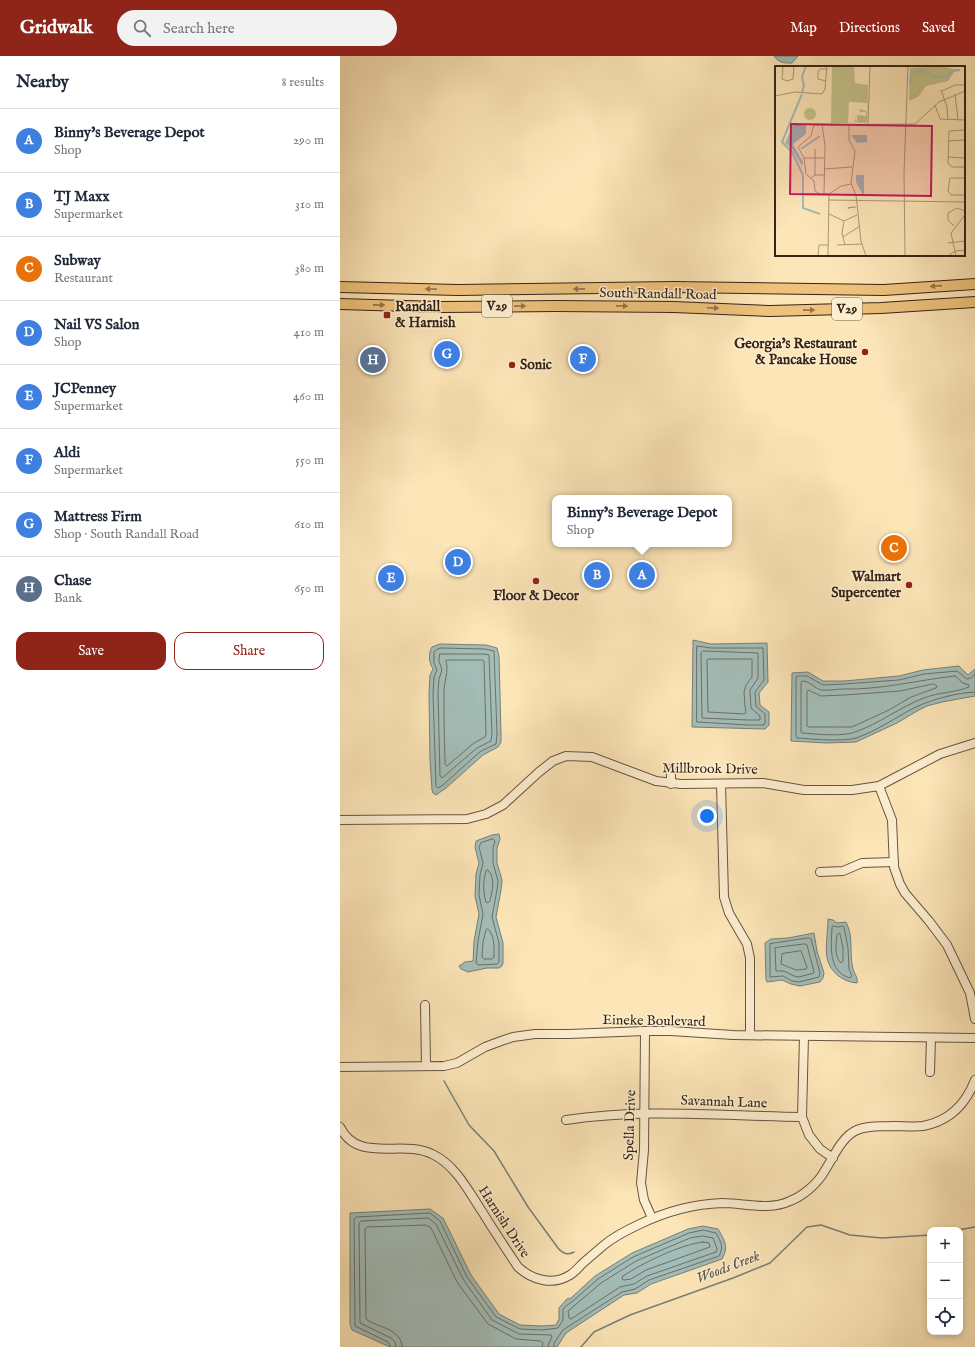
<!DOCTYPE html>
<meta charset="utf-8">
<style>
:root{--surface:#fff;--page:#f2f2f3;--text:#1f2937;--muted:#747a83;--line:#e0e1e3;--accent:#8f2418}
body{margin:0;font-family:"IM FELL English",serif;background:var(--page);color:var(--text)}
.controls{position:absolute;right:12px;bottom:12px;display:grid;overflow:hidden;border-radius:8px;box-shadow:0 2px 6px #0003}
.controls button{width:36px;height:36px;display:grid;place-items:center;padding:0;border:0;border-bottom:1px solid var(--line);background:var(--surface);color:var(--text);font:20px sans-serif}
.you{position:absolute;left:367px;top:760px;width:14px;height:14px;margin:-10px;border:3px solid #fff;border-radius:50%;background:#1a73e8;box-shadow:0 0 0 6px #1a73e833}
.badge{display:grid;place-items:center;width:26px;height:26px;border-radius:50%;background:var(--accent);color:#fff;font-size:13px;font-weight:700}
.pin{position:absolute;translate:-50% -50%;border:2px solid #fff;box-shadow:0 1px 4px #0006}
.popup{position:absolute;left:212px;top:439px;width:180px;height:52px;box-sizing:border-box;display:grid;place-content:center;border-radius:8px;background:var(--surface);filter:drop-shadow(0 1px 3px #0005);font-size:13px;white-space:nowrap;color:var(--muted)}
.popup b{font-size:15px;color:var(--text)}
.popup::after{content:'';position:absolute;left:50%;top:100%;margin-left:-8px;border:8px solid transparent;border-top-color:var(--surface)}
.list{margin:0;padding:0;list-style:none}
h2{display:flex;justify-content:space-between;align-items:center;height:52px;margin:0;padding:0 16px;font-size:17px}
h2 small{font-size:13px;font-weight:400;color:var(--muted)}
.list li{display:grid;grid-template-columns:26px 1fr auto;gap:12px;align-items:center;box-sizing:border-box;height:64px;padding:0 16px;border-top:1px solid var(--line)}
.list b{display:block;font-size:15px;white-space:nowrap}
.list p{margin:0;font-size:13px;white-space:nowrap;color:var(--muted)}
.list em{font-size:13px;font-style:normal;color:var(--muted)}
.actions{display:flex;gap:8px;padding:12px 16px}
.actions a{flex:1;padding:9px 0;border:1px solid var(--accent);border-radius:12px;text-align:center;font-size:14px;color:var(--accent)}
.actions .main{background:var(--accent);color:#fff}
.icon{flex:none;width:22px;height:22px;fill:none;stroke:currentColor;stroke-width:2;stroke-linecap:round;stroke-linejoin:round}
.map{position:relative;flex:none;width:635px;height:1291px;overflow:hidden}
header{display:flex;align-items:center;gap:24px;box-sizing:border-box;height:56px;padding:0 20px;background:var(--accent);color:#fff}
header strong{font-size:19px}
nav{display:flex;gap:22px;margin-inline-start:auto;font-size:14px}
.search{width:280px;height:36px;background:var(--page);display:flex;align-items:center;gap:10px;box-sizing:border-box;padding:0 14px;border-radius:22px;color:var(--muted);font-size:15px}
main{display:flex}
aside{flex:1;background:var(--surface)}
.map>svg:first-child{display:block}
.water{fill:#a3bdb8;stroke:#778078}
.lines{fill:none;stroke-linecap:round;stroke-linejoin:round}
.shore{stroke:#6c7068;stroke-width:1}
.stream{stroke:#778078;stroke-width:1.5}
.minor-casing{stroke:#68543f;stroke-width:10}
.major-casing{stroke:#362417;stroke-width:12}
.minor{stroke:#fdeed0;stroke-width:8}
.major{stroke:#eec27c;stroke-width:10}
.oneway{fill:#92734a}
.poi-dot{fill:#8f2418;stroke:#fdeed0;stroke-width:1.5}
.labels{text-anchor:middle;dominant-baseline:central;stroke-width:3;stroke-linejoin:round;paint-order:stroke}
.shield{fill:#fdeed0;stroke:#72614e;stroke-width:1}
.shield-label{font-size:13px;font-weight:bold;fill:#362417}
.street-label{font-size:14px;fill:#362417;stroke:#fdeed0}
.poi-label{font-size:14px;font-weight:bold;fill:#362417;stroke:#fdeed0;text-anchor:start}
.water-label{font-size:15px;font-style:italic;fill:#575247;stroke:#fdeed0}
.inset-river{fill:none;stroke:#a3bdb8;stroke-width:2}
.inset-road{fill:none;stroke:#ad9877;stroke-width:1}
.view{fill:#c2185b;fill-opacity:0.15;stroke:#c2185b;stroke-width:2}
.inset-edge{fill:none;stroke:#362417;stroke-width:2}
</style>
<header>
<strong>Gridwalk</strong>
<div class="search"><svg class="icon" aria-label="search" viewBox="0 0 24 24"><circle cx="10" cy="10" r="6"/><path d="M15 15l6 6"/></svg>Search here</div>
<nav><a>Map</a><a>Directions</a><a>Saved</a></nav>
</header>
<main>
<aside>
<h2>Nearby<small>8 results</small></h2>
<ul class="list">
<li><span class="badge" style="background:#3f7fe0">A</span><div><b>Binny's Beverage Depot</b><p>Shop</p></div><em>290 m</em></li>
<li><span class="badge" style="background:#3f7fe0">B</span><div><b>TJ Maxx</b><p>Supermarket</p></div><em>310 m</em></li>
<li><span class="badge" style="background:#e8710a">C</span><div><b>Subway</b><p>Restaurant</p></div><em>380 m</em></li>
<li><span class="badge" style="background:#3f7fe0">D</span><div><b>Nail VS Salon</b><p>Shop</p></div><em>410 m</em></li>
<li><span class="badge" style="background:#3f7fe0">E</span><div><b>JCPenney</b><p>Supermarket</p></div><em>460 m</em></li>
<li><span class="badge" style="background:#3f7fe0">F</span><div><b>Aldi</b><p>Supermarket</p></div><em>550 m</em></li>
<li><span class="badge" style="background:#3f7fe0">G</span><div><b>Mattress Firm</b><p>Shop · South Randall Road</p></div><em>610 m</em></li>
<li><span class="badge" style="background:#5c6f8a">H</span><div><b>Chase</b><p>Bank</p></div><em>650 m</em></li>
</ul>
<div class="actions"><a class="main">Save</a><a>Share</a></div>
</aside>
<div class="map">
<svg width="635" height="1291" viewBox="0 0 635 1291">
<rect width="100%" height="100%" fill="#fce5b7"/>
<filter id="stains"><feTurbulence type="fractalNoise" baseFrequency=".005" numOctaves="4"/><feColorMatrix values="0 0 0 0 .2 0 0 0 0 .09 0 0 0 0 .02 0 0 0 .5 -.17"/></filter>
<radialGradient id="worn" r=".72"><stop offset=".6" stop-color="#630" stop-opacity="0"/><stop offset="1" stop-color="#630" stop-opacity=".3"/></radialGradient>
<g class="water">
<path d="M434,0H458L452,7C444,7 439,7 434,0Z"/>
<path d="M353,584L371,588L427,587L428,626L419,637L420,649L429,656V669L425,673L352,671Z"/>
<path d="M100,588L146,589L157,592L159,600L161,678V686L158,691L143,699L106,732L96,739L93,737L92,734L90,704L89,637L90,619L93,613C89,607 88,597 92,591Z"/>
<path d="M619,610L628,619L635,613V640L602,646L587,650L577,655L557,667L516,686L486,687L451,685L452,617L468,616L483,625H504L559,620L583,614Z"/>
<path d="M159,778L160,783L157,792V807L162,824L161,834L156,861L163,887V907L162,910L159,912H147L128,916L121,913L119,910L125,906L133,905L134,885L139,858L135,840L136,818L139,807L135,791L136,785L152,779Z"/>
<path d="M488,863L493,864L497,867L506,866C514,881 509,898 513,913C515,919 518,921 517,927C503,926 490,916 487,902C485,894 488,873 488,863Z"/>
<path d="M474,877L477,895L484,917L483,922L480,926L460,930L451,928L442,924L427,926L426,924L425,887L431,883L448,882Z"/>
<path d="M90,1153L103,1162L131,1219L159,1258L180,1269L202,1270L216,1269L219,1263V1252L227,1243L231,1242L255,1220L292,1197L348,1173L363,1170L378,1173C385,1185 389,1191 382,1203L311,1228L297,1237L284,1239L226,1277L217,1291H50L12,1274L10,1268V1157Z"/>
</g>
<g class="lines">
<g class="shore">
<path d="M357,590L371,592H423L424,624L415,636L416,650L425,658V667L424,669H408L357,666Z"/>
<path d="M101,592L145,593L154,595L157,678L156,688L141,695L134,701L103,729L98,732L96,730L93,637L94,621L97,614L94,607V596L96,594Z"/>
<path d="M363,595L418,597V622L410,634L411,652L420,660V664H408L362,662L361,597Z"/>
<path d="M100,598H145L149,599L152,678L151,685L137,692L102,722L100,720L98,637L99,623L102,614L99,605Z"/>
<path d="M369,603H412V621L406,629L404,636L405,650L406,656L405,658L368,656L367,604Z"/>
<path d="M108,604H142L144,605L146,678L145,681L134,687L107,710L105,708V703C104,681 104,659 104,636C104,625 109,616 106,605Z"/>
<path d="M635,618L631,622L627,623L617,615L584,618L559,624L504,628L483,629L467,620H457L456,622V680L457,682C472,683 502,686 516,682C537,675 556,661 576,651C593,643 616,637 635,636"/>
<path d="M615,620L623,627L629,629V631C614,637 599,636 584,642C560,651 539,668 515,676C503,681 476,678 462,677L461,676V627L462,625C470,625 474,632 481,634C487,635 497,633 503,633C541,634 578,624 615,620Z"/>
<path d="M594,628L597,630L596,632L571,641L549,654L512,671H468L467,670V636L468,634L481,640L504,639L560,635Z"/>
<path d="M153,783L155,785L153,792V807L158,825L157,834L152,861L159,887V906L157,908L138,909L136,907L138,885L143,858L139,839L140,819L143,807L139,791L141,787Z"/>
<path d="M148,814C156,822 152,835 150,845L148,847L146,846C143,836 143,824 146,815Z"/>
<path d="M493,870L498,871L503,870L504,871L508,892L509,913L512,920L510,922C488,916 491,890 492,872Z"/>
<path d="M148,873C155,880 154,892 154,901L152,903H144L142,901L143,886L146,874Z"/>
<path d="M499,877L500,878L503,892V905L501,907C494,901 496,888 497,879Z"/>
<path d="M469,882L471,883L480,917L479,921L459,926L452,925L443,920L430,921V888Z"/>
<path d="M465,888L467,889L474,916V917L459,921L454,920L444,915H436L435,892Z"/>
<path d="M461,895L467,911L466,913L456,914L441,908L442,898Z"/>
<path d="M363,1180L373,1182L377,1193L376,1196L307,1220L294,1228L280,1231L231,1263L229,1262L228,1255L261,1227L296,1205L350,1182Z"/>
<path d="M363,1186L369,1187L370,1191L306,1214L291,1223L284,1224L282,1223L283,1220C303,1207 339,1189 363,1186Z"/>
<path d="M51,1291L48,1286L15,1270L14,1163L16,1161L90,1157L100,1165L127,1221L156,1261L180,1273L202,1274L218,1272L223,1264V1253L226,1250L233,1245L258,1223L293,1201L349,1177L363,1174L376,1177C381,1186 384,1191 379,1200L309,1224L295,1233L282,1236L223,1274L214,1287V1291"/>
<path d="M56,1291L55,1286L51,1282L20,1267L19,1167L21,1165L88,1162L96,1168L123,1223L152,1264L179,1278L211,1279L212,1281L209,1287L208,1291"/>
<path d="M62,1291C61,1272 38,1272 26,1263L25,1173L27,1171L86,1169L91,1172L117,1226L148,1268L176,1283L201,1285L203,1287L202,1291"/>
</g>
<g class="stream">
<path d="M104,1025L129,1069L154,1095L188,1151L218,1192C222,1197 227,1200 234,1196"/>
<path d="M618,1174L635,1171"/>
<path d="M241,1291L254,1276L290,1259L393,1222L430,1207L467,1171L481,1169L510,1179L542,1182L590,1179"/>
</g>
<g class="minor-casing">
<g id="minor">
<path d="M331,728V713"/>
<path d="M381,728L384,841L389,857L407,888L410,902V979"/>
<path d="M539,730L552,764L554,811L560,828L565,837L589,865L607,889L630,937L635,963"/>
<path d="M0,764L127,763L146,758L163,749L199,716L213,705L226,700L252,701L316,725L341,728L423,727L464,734H512L539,730L600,698L635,687"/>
<path d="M480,816L503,815L522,807L554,806"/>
<path d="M85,949L86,1010"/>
<path d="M305,975L304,1094L301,1127L304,1144L312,1162"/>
<path d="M464,980L462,1061L469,1079L480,1093L493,1102"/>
<path d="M0,1011L104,1010L117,1007L145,991L161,985L173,981L195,978H229L305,975H331L393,979L635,982"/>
<path d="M590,1016L591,982"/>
<path d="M226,1064C304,1052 383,1060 462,1061"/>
<path d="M0,1071C18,1108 62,1083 92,1098C116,1109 129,1136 143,1157C154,1175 166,1193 178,1211C192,1224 213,1230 230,1219C235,1216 239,1211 243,1207C250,1201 257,1195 264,1189C275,1180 287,1174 300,1168C325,1156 354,1148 382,1147C404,1147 429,1155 450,1145C463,1140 477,1128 484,1116C493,1102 502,1080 517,1074C529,1069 541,1071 553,1070C563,1070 574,1071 583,1070C609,1065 626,1048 635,1024"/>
</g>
</g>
<g class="major-casing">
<g id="major">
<path d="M0,231L118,234L334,231L544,234L635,228"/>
<path d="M0,248L99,251L215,250L334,251L430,255L541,252L635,246"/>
</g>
</g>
<use href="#minor" class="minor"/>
<use href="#major" class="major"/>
</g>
<defs><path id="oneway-solid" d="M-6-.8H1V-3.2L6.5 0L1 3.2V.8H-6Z"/></defs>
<g class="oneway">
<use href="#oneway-solid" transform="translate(596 230) rotate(176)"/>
<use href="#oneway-solid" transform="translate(91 233) rotate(-179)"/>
<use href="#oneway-solid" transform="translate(239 233) rotate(179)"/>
<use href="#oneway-solid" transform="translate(39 249) rotate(1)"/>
<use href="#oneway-solid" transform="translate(180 250) rotate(-1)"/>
<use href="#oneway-solid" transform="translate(282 250) rotate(1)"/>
<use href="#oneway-solid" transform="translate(373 252) rotate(2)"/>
<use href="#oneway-solid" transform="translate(469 254) rotate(-1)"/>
</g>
<g class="poi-dot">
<rect x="43" y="255" width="8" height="8" rx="2"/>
<circle cx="525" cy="296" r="4"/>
<circle cx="172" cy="309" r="4"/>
<circle cx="196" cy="525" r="4"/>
<circle cx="569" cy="529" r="4"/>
</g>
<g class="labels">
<g class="shield">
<rect x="142" y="239" width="30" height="22" rx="3"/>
<rect x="492" y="242" width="30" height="22" rx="3"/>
</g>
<g class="shield-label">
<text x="157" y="250">V29</text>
<text x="507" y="253">V29</text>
</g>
<g class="street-label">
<text transform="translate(318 238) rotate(1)">South Randall Road</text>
<text transform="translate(370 713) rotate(1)">Millbrook Drive</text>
<text transform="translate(314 965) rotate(1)">Eineke Boulevard</text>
<text transform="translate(384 1046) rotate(2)">Savannah Lane</text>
<text transform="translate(290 1069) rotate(-88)">Spella Drive</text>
<text transform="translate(164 1166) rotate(57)">Harnish Drive</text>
</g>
<g class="poi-label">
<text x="55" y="251">Randall<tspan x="55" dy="16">&amp; Harnish</tspan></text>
<text x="517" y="288" text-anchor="end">Georgia's Restaurant<tspan x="517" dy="16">&amp; Pancake House</tspan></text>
<text x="180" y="309">Sonic</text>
<text x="561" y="521" text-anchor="end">Walmart<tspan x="561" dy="16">Supercenter</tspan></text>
<text x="196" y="540" text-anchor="middle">Floor &amp; Decor</text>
</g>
<g class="water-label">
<text transform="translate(388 1211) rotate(-21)">Woods Creek</text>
</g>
</g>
<g transform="translate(435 10)">
<rect width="190" height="190" fill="#fce5b7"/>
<path d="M57,0H79L80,17L93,19L92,57L74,56H80V52L82,56V49L91,50V46H85L84,43L92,45V37L74,36L73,57H56ZM166,0L186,5L179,6L173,15L151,20L143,31L134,35L135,2ZM29 48a6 6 0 1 1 12 0a6 6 0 1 1-12 0Z" fill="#c4c38b"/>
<path d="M18,59H31V68L18,78L28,96L27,100L17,83L10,77ZM76,69H92V76L82,77ZM81,109H89V131L81,116Z" fill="#a3bdb8"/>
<path class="inset-river" d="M135,19L136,9L147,4L160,11H172L178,4H185M27,26L29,20L27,11L31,0M27,28L7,76L17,86L28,109V142L45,148M26,83L45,70"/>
<path class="inset-road" d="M8,0L7,13L12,15L18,13L19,0M0,15V30M51,15L43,13V6L45,3H52M166,24L172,41L173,54M167,25L180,19H190M180,28L183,54M0,30L20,26L47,28L50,23L52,0M160,39L165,53L190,54M47,58L50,80L49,128M74,58V74L80,85L76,117L81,129L86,175L91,190M93,58L95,0M140,58L164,36L190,25M190,64L174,65L173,97L177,101H190M173,75L190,74M173,91L190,92M29,92H50M49,103L77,101M40,109V83M36,112L40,109H49M190,112H175L173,125L176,129H190M76,118L66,120L54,128H45L40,125L39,115L31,108L29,92L23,81L36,70L39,59L140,58M53,134L190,136M77,141L73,142L81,141M54,148L69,155L82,149M69,155L67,167L70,179M179,160L173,154V147L182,142L190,145M68,171L85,160M173,177L190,175M62,179L87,178M43,190L44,179H53M53,190L54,128M130,190L129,107L133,0M173,190L180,185L190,184M181,190L176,167L190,149"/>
<path class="view" d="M16,58L157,60L156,130L15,128Z"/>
<rect width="190" height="190" class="inset-edge"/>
</g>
<rect width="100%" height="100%" filter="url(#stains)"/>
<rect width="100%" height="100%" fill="url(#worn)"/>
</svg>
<div class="controls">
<button>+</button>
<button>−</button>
<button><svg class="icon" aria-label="locate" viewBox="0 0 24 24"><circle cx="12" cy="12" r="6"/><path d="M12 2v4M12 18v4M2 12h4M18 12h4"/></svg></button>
</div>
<div class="you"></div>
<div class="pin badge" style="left:302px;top:519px;background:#3f7fe0">A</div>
<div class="popup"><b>Binny's Beverage Depot</b>Shop</div>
<div class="pin badge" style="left:257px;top:519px;background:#3f7fe0">B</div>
<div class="pin badge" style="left:554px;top:492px;background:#e8710a">C</div>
<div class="pin badge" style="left:118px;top:506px;background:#3f7fe0">D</div>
<div class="pin badge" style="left:51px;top:522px;background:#3f7fe0">E</div>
<div class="pin badge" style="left:243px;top:303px;background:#3f7fe0">F</div>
<div class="pin badge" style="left:107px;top:298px;background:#3f7fe0">G</div>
<div class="pin badge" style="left:33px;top:304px;background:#5c6f8a">H</div>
</div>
</main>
